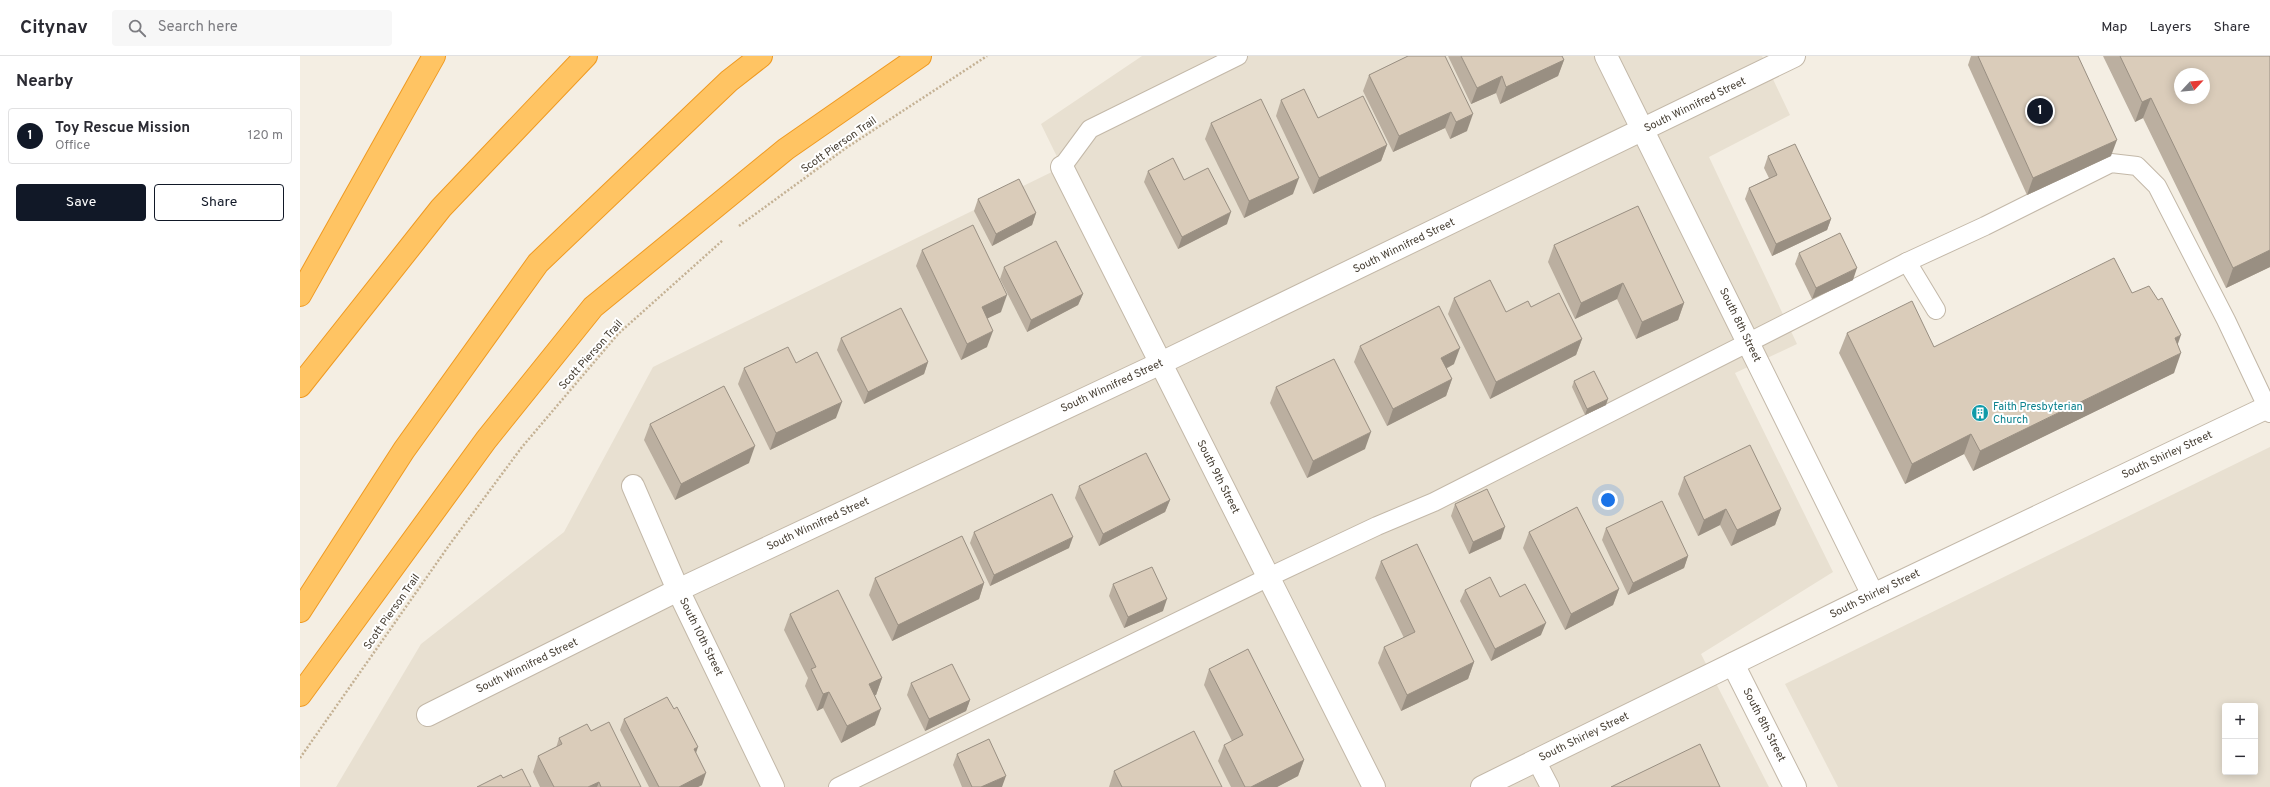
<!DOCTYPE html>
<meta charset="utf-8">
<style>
:root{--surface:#fff;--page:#f7f7f7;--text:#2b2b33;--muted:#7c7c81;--line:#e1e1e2;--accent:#111827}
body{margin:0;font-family:Overpass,sans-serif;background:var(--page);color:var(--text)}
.controls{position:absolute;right:12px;bottom:12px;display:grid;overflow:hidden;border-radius:4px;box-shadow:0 2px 10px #0003}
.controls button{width:36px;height:36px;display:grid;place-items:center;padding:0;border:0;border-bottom:1px solid var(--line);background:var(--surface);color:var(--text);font:20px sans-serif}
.compass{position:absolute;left:1874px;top:12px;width:36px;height:36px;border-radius:50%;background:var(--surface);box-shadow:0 2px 10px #0003;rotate:64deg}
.you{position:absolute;left:1308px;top:444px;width:14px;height:14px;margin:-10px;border:3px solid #fff;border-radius:50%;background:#1a73e8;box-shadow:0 0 0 6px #1a73e833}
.badge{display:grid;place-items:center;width:26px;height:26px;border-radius:50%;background:var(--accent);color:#fff;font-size:13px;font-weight:700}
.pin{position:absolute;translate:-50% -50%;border:2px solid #fff;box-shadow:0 1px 4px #0006}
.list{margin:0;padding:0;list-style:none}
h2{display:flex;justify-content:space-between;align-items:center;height:52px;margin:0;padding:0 16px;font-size:17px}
h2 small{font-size:13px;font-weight:400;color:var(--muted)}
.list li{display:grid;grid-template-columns:26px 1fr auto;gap:12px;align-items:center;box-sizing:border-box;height:56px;margin:0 8px 8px;padding:0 8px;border:1px solid var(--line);border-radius:4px}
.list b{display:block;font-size:15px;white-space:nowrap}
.list p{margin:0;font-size:13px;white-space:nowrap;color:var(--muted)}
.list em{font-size:13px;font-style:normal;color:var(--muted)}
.actions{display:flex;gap:8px;padding:12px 16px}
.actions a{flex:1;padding:9px 0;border:1px solid var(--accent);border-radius:4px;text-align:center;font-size:14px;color:var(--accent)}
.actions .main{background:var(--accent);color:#fff}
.icon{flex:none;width:22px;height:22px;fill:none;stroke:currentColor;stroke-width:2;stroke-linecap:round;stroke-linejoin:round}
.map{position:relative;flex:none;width:1970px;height:731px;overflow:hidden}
header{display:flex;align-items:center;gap:24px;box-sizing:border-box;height:56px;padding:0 20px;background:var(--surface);border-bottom:1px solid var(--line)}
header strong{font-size:19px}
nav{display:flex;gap:22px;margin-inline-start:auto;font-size:14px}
.search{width:280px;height:36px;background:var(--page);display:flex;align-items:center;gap:10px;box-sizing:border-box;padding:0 14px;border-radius:4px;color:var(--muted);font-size:15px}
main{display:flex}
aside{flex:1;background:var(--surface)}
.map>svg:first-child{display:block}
.residential{fill:#e8e0d1;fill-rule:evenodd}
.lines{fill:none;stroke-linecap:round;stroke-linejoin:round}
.lane-casing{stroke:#c3b8a8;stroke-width:20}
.street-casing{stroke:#c3b8a8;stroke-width:24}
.highway-casing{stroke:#ef9a22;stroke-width:24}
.path{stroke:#c4b194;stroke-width:2.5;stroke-dasharray:2 2;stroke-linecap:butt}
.lane{stroke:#fff;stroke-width:18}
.street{stroke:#fff;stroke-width:22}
.highway{stroke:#ffc463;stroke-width:22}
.wall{fill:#bbafa0}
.shaded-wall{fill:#998f82}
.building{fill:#daccba;stroke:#998f82;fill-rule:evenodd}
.labels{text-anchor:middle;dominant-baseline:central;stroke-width:4;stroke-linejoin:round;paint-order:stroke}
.street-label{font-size:11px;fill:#463e33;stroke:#fff}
.culture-label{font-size:11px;fill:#0d838f;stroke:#fff;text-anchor:start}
</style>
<header>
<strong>Citynav</strong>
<div class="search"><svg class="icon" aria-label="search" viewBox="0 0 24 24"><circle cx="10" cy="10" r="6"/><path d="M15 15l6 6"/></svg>Search here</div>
<nav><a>Map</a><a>Layers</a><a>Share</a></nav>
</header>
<main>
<aside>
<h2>Nearby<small></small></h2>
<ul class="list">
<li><span class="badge">1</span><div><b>Toy Rescue Mission</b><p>Office</p></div><em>120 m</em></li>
</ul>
<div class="actions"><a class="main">Save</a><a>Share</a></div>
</aside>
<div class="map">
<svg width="1970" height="731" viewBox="0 0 1970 731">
<rect width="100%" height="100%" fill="#f4eee3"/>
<g class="residential">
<path d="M842,0H1462L1490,59L1409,101L1497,288L1435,317L1533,516L1401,598L1469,731H36L121,588L264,476L353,311L762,111L741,68Z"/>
<path d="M1970,391V731H1538L1485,628ZM1925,650H1955V716H1925Z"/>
</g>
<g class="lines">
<g class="lane-casing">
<g id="lane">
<path d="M762,111L790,73L938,0"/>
<path d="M1607,206L1636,254"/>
<path d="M1236,704L1250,731"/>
<path d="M538,731L969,521L1077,470L1134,446L1607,206L1685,170L1811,107L1837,110L1857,130L1926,264L1970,357"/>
</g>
</g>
<g class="street-casing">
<g id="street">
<path d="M1306,0L1573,539"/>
<path d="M762,111L1074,731"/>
<path d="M333,430L378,534L473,731"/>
<path d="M1433,608L1495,731"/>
<path d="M128,659L378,534L861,307L1494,0"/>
<path d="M1182,731L1573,539L1970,350"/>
</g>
</g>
<g class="highway-casing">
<g id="highway">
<path d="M0,239L134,0"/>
<path d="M0,330L141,152L286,0"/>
<path d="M0,555L104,394L238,207L429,25L461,0"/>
<path d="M0,639L186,384L293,251L486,93L620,0"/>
</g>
</g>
<g class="path">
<path d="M439,170L546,92L687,0"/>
<path d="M0,702L150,488L222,391L318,278L423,184"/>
</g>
<use href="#lane" class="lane"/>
<use href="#street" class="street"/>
<use href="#highway" class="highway"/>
</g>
<g class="wall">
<path d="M1108,0L1167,75L1150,83L1145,72L1093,96L1063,35L1069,19Z"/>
<path d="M1148,0H1262L1264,4L1258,20L1200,48L1196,37L1171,48Z"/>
<path d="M1671,0H1778L1811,100L1727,139L1668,9Z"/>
<path d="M1803,0H1970V211L1926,232L1843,62L1835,66Z"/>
<path d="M981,44L1018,62L1087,89L1081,105L1013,138L976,60Z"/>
<path d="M911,67L993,138L944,162L905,83Z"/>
<path d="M1468,100L1531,163L1527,174L1472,200L1445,143L1449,132L1469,122L1464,112Z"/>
<path d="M848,115L884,124L927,168L878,193L844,126Z"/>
<path d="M678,143L736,157L732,169L692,190L674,155Z"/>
<path d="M1254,189L1384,247L1378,264L1336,283L1317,243L1275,263L1248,206Z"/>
<path d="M622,194L701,256L687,262V291L661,304L616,210Z"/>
<path d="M1499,197L1553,224L1512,243L1495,208Z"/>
<path d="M704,211L783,238L778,249L727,276L700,223Z"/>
<path d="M1832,237L1878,288L1874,317L1673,415L1664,398L1605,428L1539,297L1547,277L1634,291Z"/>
<path d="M1154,242L1206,256L1231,251L1282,283L1276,299L1190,343L1148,258Z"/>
<path d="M541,282L628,306L624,318L564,348L537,294Z"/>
<path d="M1060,290L1154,308L1146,313L1152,323L1146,340L1087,370L1054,306Z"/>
<path d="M496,307L536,362L470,394L438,328L444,312Z"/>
<path d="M1274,325L1306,349L1285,359L1272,331Z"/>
<path d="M976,331L1065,393L1007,422L970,347Z"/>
<path d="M350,368L449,407L375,444L344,384Z"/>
<path d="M1384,421L1481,453L1475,469L1431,490L1420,469L1398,480L1378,438Z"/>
<path d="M779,430L870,444L865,456L799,490L775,442Z"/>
<path d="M1155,448L1201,483L1169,498L1151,460Z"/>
<path d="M1306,472L1388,500L1384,512L1328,539L1302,484Z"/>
<path d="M674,476L769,492L690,530L670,487Z"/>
<path d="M1229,476L1319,533L1313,549L1265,574L1223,492Z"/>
<path d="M1081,505L1174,606L1168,623L1101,655L1078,607L1084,591L1104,582L1075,522Z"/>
<path d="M575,522L684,527L679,543L592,585L569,539Z"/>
<path d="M813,528L863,555L824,572L809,540Z"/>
<path d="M1165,534L1200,541L1241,579L1191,605L1160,545Z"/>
<path d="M490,558L582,622L576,639H575V669L541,687L523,652L517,655L505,630L508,622L484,574Z"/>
<path d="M909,613L1004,704L998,720L977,731H931L918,705L924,689L932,685L904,629Z"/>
<path d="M611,627L670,644L666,655L625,675L607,639Z"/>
<path d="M324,663L396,697L402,729L398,731H349L320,674Z"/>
<path d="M291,675L341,731H240L233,716L238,700L256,692L259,682Z"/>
<path d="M657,698L702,731H662L653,709Z"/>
<path d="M814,715L922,731H809Z"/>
</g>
<g class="shaded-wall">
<path d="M1264,4L1258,20L1200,48L1206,31Z"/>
<path d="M1202,20L1196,37L1171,48L1177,32Z"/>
<path d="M1851,42L1843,62L1835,66L1842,46Z"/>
<path d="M1151,56L1145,72L1093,96L1099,80Z"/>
<path d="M1173,58L1167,75L1150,83L1156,66Z"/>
<path d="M1817,84L1811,100L1727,139L1733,122Z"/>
<path d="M1087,89L1081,105L1013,138L1019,122Z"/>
<path d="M999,122L993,138L944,162L949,145Z"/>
<path d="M931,156L927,168L878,193L882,181Z"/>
<path d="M736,157L732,169L692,190L696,178Z"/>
<path d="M1531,163L1527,174L1472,200L1476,188Z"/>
<path d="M1970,194V211L1926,232L1933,212Z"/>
<path d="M1557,212L1553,224L1512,243L1516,232Z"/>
<path d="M1323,227L1317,243L1275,263L1281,247Z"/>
<path d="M783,238L778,249L727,276L731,264Z"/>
<path d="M707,239L701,256L676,268L682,251Z"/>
<path d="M1384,247L1378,264L1336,283L1342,266Z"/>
<path d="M693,275L687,291L661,304L667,288Z"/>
<path d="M1881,279L1874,299L1875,282Z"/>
<path d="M1282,283L1276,299L1190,343L1196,326Z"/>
<path d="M1160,292L1154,308L1135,318L1141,302Z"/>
<path d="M1881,297L1874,317L1673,415L1680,395Z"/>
<path d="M628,306L624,318L564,348L568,336Z"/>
<path d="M1152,323L1146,340L1087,370L1093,353Z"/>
<path d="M1308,343L1306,349L1285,359L1287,353Z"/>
<path d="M542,346L536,362L470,394L476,377Z"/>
<path d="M1071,376L1065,393L1007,422L1013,405Z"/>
<path d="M1671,378L1664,398L1605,428L1612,408Z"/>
<path d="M455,390L449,407L375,444L381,428Z"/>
<path d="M870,444L865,456L799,490L803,478Z"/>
<path d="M1426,453L1420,469L1398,480L1404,464Z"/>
<path d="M1481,453L1475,469L1431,490L1437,474Z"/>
<path d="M1205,471L1201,483L1169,498L1173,486Z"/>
<path d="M773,481L769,492L690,530L694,519Z"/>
<path d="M1388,500L1384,512L1328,539L1333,527Z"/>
<path d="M684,527L679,543L592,585L598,569Z"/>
<path d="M1319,533L1313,549L1265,574L1271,558Z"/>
<path d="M867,543L863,555L824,572L828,561Z"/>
<path d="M1246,567L1241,579L1191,605L1195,593Z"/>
<path d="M1174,606L1168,623L1101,655L1107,639Z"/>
<path d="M582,622L576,639L563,644L569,628Z"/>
<path d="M529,636L523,652L517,655L523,638Z"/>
<path d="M670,644L666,655L625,675L629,663Z"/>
<path d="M581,653L575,669L541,687L547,670Z"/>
<path d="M398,691L394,703V693Z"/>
<path d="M1004,704L998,720L977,731H951Z"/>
<path d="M406,717L402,729L398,731H379Z"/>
<path d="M706,720L702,731H681Z"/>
<path d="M299,726L297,731H288Z"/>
</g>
<g class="building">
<path d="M1108,0H1145L1173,58L1156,66L1151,56L1099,80L1069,19Z"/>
<path d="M1161,0H1262L1264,4L1206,31L1202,20L1177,32Z"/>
<path d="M1678,0H1778L1817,84L1733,122Z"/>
<path d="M1820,0H1970V194L1933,212L1851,42L1842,46ZM1880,18H1904V42H1880Z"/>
<path d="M1004,33L1018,62L1063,40L1087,89L1019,122L981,44Z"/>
<path d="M961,43L999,122L949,145L911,67Z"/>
<path d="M1495,88L1531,163L1476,188L1449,132L1477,119L1468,100Z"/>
<path d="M873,102L884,124L908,112L931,156L882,181L848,115Z"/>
<path d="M719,123L736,157L696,178L678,143Z"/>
<path d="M1338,150L1384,247L1342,266L1323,227L1281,247L1254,189Z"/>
<path d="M673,169L707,239L682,251L693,275L667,288L622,194Z"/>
<path d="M1540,177L1557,212L1516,232L1499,197Z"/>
<path d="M756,185L783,238L731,264L704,211Z"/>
<path d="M1814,202L1832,237L1849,230L1858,244L1862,242L1881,279L1875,282L1881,297L1680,395L1671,378L1612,408L1547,277L1612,245L1634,291Z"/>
<path d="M1190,224L1206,256L1228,245L1231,251L1259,237L1282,283L1196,326L1154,242Z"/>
<path d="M1139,250L1160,292L1141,302L1152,323L1093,353L1060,290Z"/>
<path d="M601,252L628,306L568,336L541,282Z"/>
<path d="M488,291L496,307L517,296L542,346L476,377L444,312Z"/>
<path d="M1034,303L1071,376L1013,405L976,331Z"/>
<path d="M1294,315L1308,343L1287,353L1274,325Z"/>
<path d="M424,330L455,390L381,428L350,368Z"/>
<path d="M1450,389L1481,453L1437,474L1426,453L1404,464L1384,421Z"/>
<path d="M846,397L870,444L803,478L779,430Z"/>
<path d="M1187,433L1205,471L1173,486L1155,448Z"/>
<path d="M752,438L773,481L694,519L674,476Z"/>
<path d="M1362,445L1388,500L1333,527L1306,472Z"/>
<path d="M1277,451L1319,533L1271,558L1229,476Z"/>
<path d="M662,480L684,527L598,569L575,522Z"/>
<path d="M1117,488L1174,606L1107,639L1084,591L1115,576L1081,505Z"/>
<path d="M852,511L867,543L828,561L813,528Z"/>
<path d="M1190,521L1200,541L1225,528L1246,567L1195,593L1165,534Z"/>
<path d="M538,534L582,622L569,628L581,653L547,670L529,636L523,638L511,613L516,611L490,558Z"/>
<path d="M948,593L1004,704L951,731H945L924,689L943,679L909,613Z"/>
<path d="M652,608L670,644L629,663L611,627Z"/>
<path d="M367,641L374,653L377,651L398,691L394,693L406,717L379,731H359L324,663Z"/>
<path d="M309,666L341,731H301L299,726L288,731H254L238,700L262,688L259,682L287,668L291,675Z"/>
<path d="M894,675L922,731H822L814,715Z"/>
<path d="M689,683L706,720L681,731H672L657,698Z"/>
<path d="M1400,688L1420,731H1311Z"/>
<path d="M222,713L231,731H177L201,719L203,722Z"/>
</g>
<defs>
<g id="building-disc" transform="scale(0.9)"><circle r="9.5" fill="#0f9aa8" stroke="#fff"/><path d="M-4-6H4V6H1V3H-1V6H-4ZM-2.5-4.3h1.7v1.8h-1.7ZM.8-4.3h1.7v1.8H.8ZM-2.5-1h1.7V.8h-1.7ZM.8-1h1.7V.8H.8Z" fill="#fff"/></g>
</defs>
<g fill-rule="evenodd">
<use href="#building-disc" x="1680" y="357"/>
</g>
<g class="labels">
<g class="street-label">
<text transform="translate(1395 49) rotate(-26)">South Winnifred Street</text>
<text transform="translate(539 89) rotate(-35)">Scott Pierson Trail</text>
<text transform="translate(1104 190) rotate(-26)">South Winnifred Street</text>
<text transform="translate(1440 269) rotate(64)">South 8th Street</text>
<text transform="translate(291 299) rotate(-48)">Scott Pierson Trail</text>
<text transform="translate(812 330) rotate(-25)">South Winnifred Street</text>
<text transform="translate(1867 399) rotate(-25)">South Shirley Street</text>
<text transform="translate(918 421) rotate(63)">South 9th Street</text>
<text transform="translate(518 468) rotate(-25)">South Winnifred Street</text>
<text transform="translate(1575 538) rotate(-26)">South Shirley Street</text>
<text transform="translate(92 556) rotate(-55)">Scott Pierson Trail</text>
<text transform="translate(401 581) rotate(64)">South 10th Street</text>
<text transform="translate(227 610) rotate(-26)">South Winnifred Street</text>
<text transform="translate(1464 669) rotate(63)">South 8th Street</text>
<text transform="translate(1284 681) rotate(-26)">South Shirley Street</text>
</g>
<g class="culture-label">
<text x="1693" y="351">Faith Presbyterian<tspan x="1693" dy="13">Church</tspan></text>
</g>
</g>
</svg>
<div class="controls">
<button>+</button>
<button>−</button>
</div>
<svg class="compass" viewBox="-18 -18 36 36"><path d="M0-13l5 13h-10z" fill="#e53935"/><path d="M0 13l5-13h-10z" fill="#7c7c81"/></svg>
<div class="you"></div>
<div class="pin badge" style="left:1740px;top:55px">1</div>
</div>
</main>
